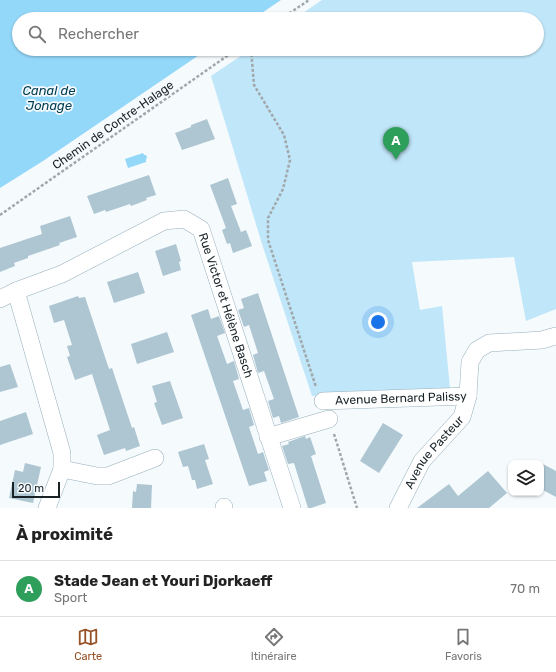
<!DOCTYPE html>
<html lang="fr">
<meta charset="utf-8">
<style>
:root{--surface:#fff;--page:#f6f6f6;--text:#222;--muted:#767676;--line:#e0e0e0;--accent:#975227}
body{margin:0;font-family:Rubik,sans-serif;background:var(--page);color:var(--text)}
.controls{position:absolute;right:12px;bottom:12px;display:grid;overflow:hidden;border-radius:8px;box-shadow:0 1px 3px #0004}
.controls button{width:36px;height:36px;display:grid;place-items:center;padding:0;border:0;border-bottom:1px solid var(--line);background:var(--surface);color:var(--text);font:20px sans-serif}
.scale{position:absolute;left:12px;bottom:10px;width:48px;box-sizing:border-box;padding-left:4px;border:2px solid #182226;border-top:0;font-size:11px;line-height:14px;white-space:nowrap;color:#182226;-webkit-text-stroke:3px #f5fafd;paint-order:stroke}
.you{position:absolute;left:378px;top:322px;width:14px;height:14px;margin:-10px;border:3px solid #fff;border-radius:50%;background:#1a73e8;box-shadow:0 0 0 6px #1a73e833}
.badge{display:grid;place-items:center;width:26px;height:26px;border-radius:50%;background:var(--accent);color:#fff;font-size:13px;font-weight:700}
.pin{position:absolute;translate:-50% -33px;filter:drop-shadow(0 1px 2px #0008)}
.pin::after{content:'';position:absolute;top:21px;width:14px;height:12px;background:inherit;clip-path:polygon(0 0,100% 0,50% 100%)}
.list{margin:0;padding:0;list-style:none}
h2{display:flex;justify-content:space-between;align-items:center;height:52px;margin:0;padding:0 16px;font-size:17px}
h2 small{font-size:13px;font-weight:400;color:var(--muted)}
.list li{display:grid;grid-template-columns:26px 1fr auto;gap:12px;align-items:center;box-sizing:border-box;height:56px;padding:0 16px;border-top:1px solid var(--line)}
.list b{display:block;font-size:15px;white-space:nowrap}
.list p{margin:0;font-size:13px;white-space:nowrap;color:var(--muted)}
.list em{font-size:13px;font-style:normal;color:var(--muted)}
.icon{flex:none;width:22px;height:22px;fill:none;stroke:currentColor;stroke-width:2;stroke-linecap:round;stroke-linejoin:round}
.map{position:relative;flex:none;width:556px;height:508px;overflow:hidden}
.search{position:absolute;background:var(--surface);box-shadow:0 1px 3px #0004;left:12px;right:12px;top:12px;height:44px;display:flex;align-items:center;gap:10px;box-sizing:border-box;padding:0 14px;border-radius:22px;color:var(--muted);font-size:15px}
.sheet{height:108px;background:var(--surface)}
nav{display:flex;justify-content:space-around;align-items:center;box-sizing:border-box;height:56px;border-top:1px solid var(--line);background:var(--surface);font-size:11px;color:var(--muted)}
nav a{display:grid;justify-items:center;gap:2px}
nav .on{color:var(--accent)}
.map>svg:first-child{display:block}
.green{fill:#c0e6f9}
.water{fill:#93d7f9}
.building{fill:#adc6d2}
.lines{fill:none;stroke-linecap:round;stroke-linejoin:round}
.minor-casing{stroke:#98b0bd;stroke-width:18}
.path{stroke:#a1a8ac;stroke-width:2.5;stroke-dasharray:3 2;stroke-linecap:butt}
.minor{stroke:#fff;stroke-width:17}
.labels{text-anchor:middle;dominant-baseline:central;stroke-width:3.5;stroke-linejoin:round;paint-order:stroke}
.street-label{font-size:12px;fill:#182226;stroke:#f5fafd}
.water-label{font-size:13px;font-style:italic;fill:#003c52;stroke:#f5fafd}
</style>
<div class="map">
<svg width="556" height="508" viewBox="0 0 556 508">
<rect width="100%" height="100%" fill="#f5fafd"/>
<path class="green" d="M322,0H556V309L526,321L514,257L412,262L420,310L442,306L450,388L312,396L262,244L211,76L251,49H537V19H294Z"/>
<g class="water">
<path d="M0,0H281L253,19H19V49H208L43,161L0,188Z"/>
<path d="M143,153L144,155H146L147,157L146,160V162L128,168L125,159Z"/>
</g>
<g class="building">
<path d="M207,119L215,139L182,150L175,133L191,127V125Z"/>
<path d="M149,175L156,195L146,198L147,200L131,206L130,204L106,212L105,210L94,214L87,196Z"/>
<path d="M228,178L237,204L231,206L241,232L246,230L252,246L233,253L230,243L227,244L222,230L226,228L210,185Z"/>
<path d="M70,216L77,237L59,243L60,245L28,256V258L14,263L15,266L0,272V248L42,234L40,226Z"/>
<path d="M176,244L181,261L179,262L181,270L163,276L155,251Z"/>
<path d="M138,272L145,293L114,303L107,282Z"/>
<path d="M258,293L299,417L281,423L279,416L273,418L268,401L274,399L264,371L258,373L253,355L258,353L249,325L244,327L238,310L244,308L241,299Z"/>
<path d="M78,296L79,298L85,297L109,369L112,368L132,428L134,427L140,446L126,451L125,448L104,455L97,435L110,430L92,374L75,380L67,357L70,356L67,346L72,345L64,320L54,323L49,306Z"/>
<path d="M208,309L211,319L219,316L225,333L217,336L227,364L234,361L239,379L233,381L243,410L249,408L254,425L249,427L258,454L263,452L269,470L264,472L267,481L249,486L191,315Z"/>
<path d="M167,332L174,352L137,364L131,344Z"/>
<path d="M10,364L18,387L0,392V367Z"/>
<path d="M170,381L183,418L162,425L154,403L157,402L152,386Z"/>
<path d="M26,412L33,434L0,445V421Z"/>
<path d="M383,423L403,435L379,473L360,461Z"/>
<path d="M305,436L306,439L310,437L316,454L311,456L326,503L311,508H308L294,463L288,464L282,446L289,444L288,442Z"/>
<path d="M204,444L209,459L205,460L213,484L197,489L195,480H192L188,466L183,467L178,452Z"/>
<path d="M25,463L41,467L33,503L9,498L15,470L23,472Z"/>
<path d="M541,463L556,471V497L541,489Z"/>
<path d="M488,471L507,493L489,508H417L449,484L458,496Z"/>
<path d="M137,484L152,485L151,508H132L133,491L136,492Z"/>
</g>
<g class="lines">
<g class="minor-casing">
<g id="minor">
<path d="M16,291L62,453V469L47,508"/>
<path id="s1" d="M0,299L16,291L62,274L164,221L184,219L201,229L292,508"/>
<path id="s2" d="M323,401L468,396"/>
<path d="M268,437L329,419"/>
<path d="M62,469L97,476H108L155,458"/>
<path d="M224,507V508"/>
<path id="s3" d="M398,508L422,461L462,417L468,396L470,362L477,350L489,343L542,340L556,336"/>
</g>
</g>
<g class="path">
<path d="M281,19L309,0"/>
<path d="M251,49L254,85L284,135L290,160L283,189L268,218V240L316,387"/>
<path d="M0,215L237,49"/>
<path d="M334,434L357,508"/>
</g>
<use href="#minor" class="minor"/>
</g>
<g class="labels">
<g class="street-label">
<text transform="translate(113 125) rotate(-35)">Chemin de Contre-Halage</text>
<text stroke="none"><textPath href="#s1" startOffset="302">Rue Victor et Hélène Basch</textPath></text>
<text stroke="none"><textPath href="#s2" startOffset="78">Avenue Bernard Palissy</textPath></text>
<text stroke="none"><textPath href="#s3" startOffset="67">Avenue Pasteur</textPath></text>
</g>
<g class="water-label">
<text x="49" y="90">Canal de<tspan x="49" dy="15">Jonage</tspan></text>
</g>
</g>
</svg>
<div class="controls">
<button><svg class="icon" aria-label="layers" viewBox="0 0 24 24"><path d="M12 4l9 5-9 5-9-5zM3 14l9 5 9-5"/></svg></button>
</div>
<div class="scale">20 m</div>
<div class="you"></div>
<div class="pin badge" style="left:396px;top:160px;background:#2e9e5b">A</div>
<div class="search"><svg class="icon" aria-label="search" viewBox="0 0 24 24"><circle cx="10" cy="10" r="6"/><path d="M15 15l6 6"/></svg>Rechercher</div>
</div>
<section class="sheet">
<h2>À proximité<small></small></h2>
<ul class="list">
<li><span class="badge" style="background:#2e9e5b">A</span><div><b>Stade Jean et Youri Djorkaeff</b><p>Sport</p></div><em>70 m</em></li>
</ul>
</section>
<nav>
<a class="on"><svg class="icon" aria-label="map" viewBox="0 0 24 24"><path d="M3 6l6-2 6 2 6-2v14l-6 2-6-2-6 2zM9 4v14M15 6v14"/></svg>Carte</a>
<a><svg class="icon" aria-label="directions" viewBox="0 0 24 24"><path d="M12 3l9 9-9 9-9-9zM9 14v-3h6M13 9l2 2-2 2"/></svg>Itinéraire</a>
<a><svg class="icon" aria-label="saved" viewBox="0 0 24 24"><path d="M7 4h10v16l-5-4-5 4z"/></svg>Favoris</a>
</nav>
